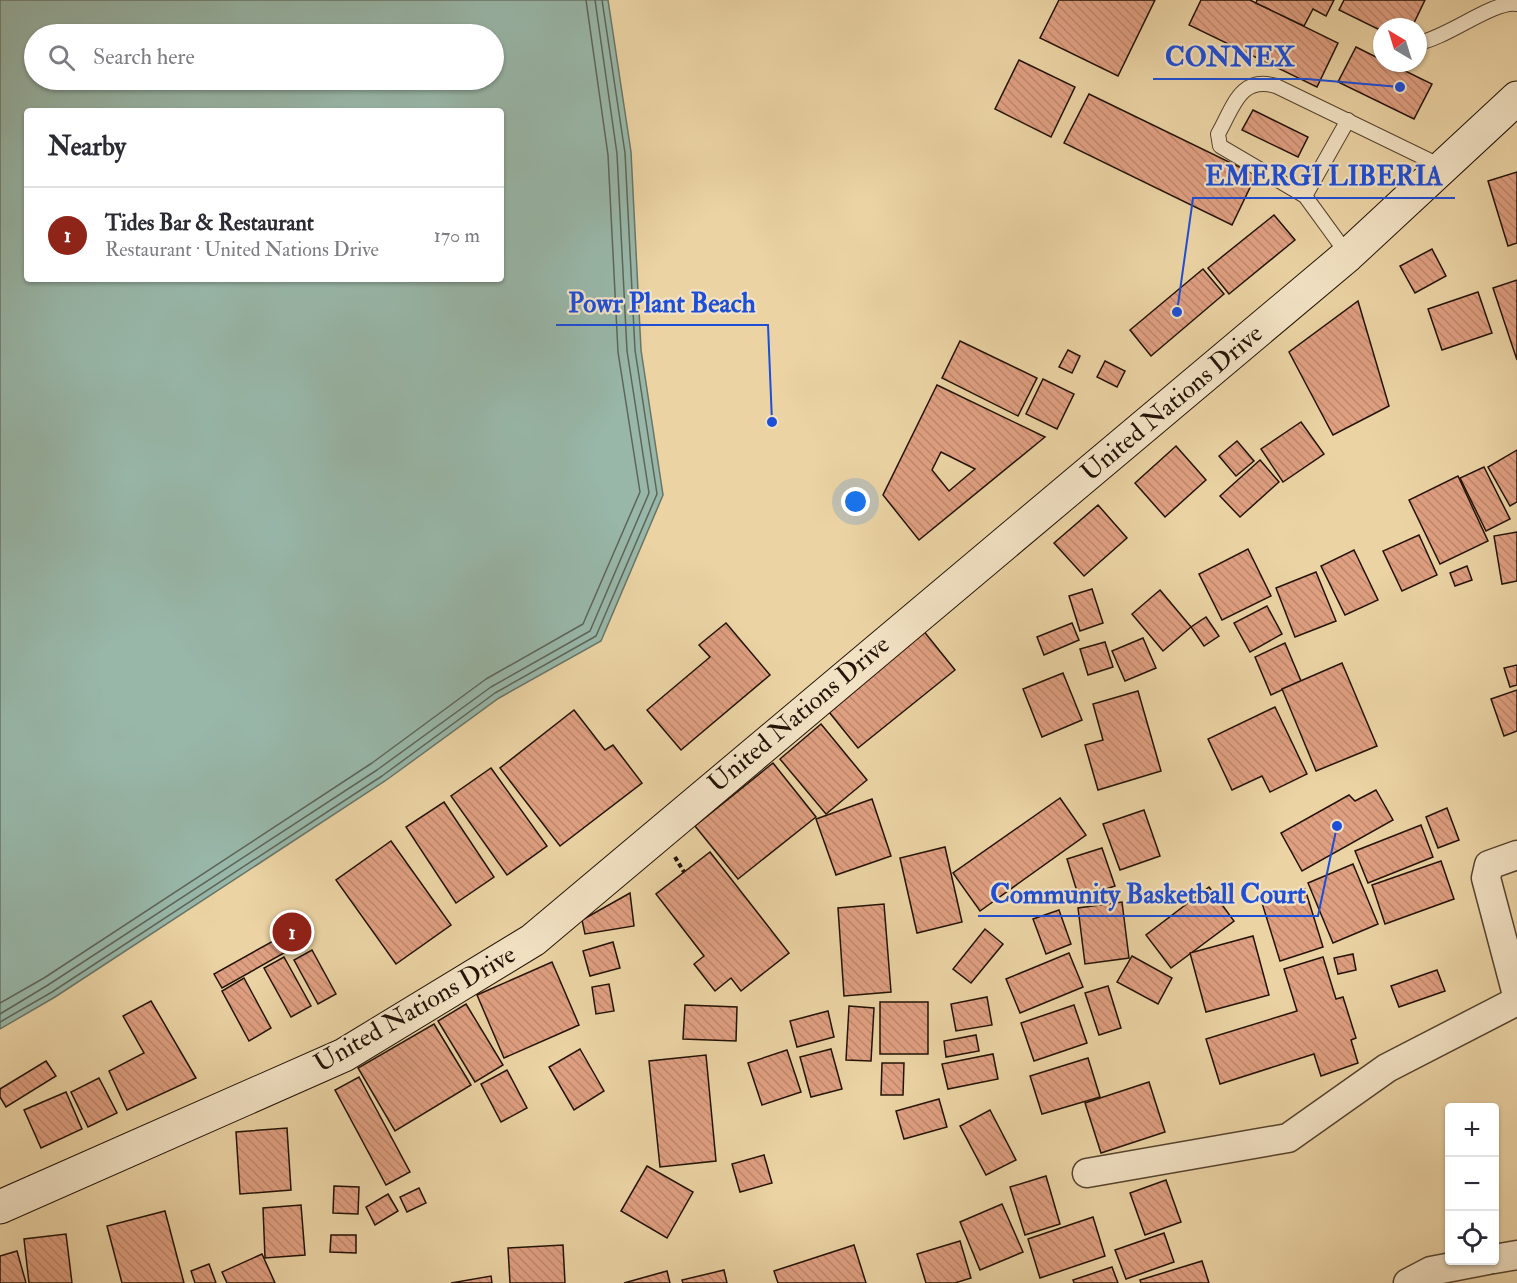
<!DOCTYPE html>
<meta charset="utf-8">
<style>
:root{--surface:#fff;--page:#f7f7f7;--text:#2b2b33;--muted:#7c7c81;--line:#e1e1e2;--accent:#8f2418}
body{margin:0;font-family:"IM FELL Double Pica",serif;background:var(--page);color:var(--text)}
.controls{position:absolute;right:18px;bottom:18px;display:grid;overflow:hidden;border-radius:6px;box-shadow:0 2px 4px #0004}
.controls button{width:54px;height:54px;display:grid;place-items:center;padding:0;border:0;border-bottom:2px solid var(--line);background:var(--surface);color:var(--text);font:30px sans-serif}
.compass{position:absolute;left:1373px;top:18px;width:54px;height:54px;border-radius:50%;background:var(--surface);box-shadow:0 2px 4px #0004;rotate:322deg}
.you{position:absolute;left:856px;top:502px;width:21px;height:21px;margin:-15px;border:4px solid #fff;border-radius:50%;background:#1a73e8;box-shadow:0 0 0 9px #1a73e833}
.badge{display:grid;place-items:center;width:39px;height:39px;border-radius:50%;background:var(--accent);color:#fff;font-size:20px;font-weight:700}
.pin{position:absolute;translate:-50% -50%;border:3px solid #fff;box-shadow:0 2px 6px #0006}
.list{margin:0;padding:0;list-style:none}
h2{display:flex;justify-content:space-between;align-items:center;height:78px;margin:0;padding:0 24px;font-size:26px}
h2 small{font-size:20px;font-weight:400;color:var(--muted)}
.list li{display:grid;grid-template-columns:39px 1fr auto;gap:18px;align-items:center;box-sizing:border-box;height:96px;padding:0 24px;border-top:2px solid var(--line)}
.list b{display:block;font-size:22px;white-space:nowrap}
.list p{margin:0;font-size:20px;white-space:nowrap;color:var(--muted)}
.list em{font-size:20px;font-style:normal;color:var(--muted)}
.icon{flex:none;width:33px;height:33px;fill:none;stroke:currentColor;stroke-width:2;stroke-linecap:round;stroke-linejoin:round}
.map{position:relative;flex:none;width:1517px;height:1283px;overflow:hidden}
.search{position:absolute;background:var(--surface);box-shadow:0 2px 4px #0004;left:24px;top:24px;width:480px;height:66px;display:flex;align-items:center;gap:15px;box-sizing:border-box;padding:0 21px;border-radius:33px;color:var(--muted);font-size:22px}
.panel{position:absolute;background:var(--surface);box-shadow:0 2px 4px #0004;left:24px;top:108px;width:480px;height:174px;border-radius:6px}
.map>svg:first-child{display:block}
.water{fill:#98b7a9;stroke:#697568;stroke-width:1.5;fill-rule:evenodd}
.lines{fill:none;stroke-linecap:round;stroke-linejoin:round}
.shore{stroke:#5e6558;stroke-width:1.5}
.building{fill:url(#building-back-hatch);stroke:#231306;stroke-width:1.5;fill-rule:evenodd}
.service-casing{stroke:#55432e;stroke-width:16}
.minor-casing{stroke:#55432e;stroke-width:31}
.secondary-casing{stroke:#231306;stroke-width:35}
.path{stroke:#231306;stroke-width:4;stroke-dasharray:4.5 3;stroke-linecap:butt}
.service{stroke:#f2e2c4;stroke-width:14}
.minor{stroke:#f2e2c4;stroke-width:28}
.secondary{stroke:#f2e2c4;stroke-width:33}
.labels{text-anchor:middle;dominant-baseline:central;stroke-width:4.5;stroke-linejoin:round;paint-order:stroke}
.street-label{font-size:26px;fill:#231306;stroke:#f2e2c4}
.leader{fill:none;stroke:#1d4ed8;stroke-width:2}
.callout-dot{fill:#1d4ed8;stroke:#f2e2c4;stroke-width:2}
.callout-label{font-size:27px;text-anchor:middle;font-weight:bold;fill:#1d4ed8;stroke:#f2e2c4;stroke-width:4.5;stroke-linejoin:round;paint-order:stroke}
</style>
<div class="map">
<svg width="1517" height="1283" viewBox="0 0 1517 1283">
<defs>
<pattern id="building-back-hatch" width="6" height="6" patternUnits="userSpaceOnUse" patternTransform="scale(1.5)"><rect width="6" height="6" fill="#df9f81"/><path d="M-1 5l2 2M0 0l6 6M5-1l2 2" fill="none" stroke="#bf886e"/></pattern>
</defs>
<rect width="100%" height="100%" fill="#ebd3a4"/>
<filter id="stains"><feTurbulence type="fractalNoise" baseFrequency=".00333" numOctaves="4"/><feColorMatrix values="0 0 0 0 .2 0 0 0 0 .09 0 0 0 0 .02 0 0 0 .5 -.17"/></filter>
<radialGradient id="worn" r=".72"><stop offset=".6" stop-color="#630" stop-opacity="0"/><stop offset="1" stop-color="#630" stop-opacity=".3"/></radialGradient>
<path class="water" d="M0,0H608L631,152L641,350L663,495L601,641L499,698L385,781L55,997L0,1029ZM34,34H494V80H34ZM27,111H501V279H27Z"/>
<g class="lines">
<g class="shore">
<path d="M0,1003L44,978L372,763L486,679L583,624L640,492L618,352L608,155L586,0"/>
<path d="M0,1014L48,985L377,770L491,687L590,631L649,493L627,351L617,154L595,0"/>
<path d="M0,1022L52,992L382,776L495,693L596,636L657,494L635,350L625,153L602,0"/>
</g>
</g>
<g class="building">
<path d="M1059,0H1155L1118,76L1040,38Z"/>
<path d="M1201,0H1250L1338,43L1317,87L1189,25Z"/>
<path d="M1257,0H1334L1326,16L1313,9L1304,26L1256,3Z"/>
<path d="M1344,0H1425L1412,27H1382V31L1339,10Z"/>
<path d="M1356,47L1382,60V63H1389L1432,84L1414,119L1338,82Z"/>
<path d="M1019,60L1075,87L1051,137L995,109Z"/>
<path d="M1089,94L1256,175L1232,225L1064,143Z"/>
<path d="M1253,110L1308,137L1298,157L1242,130Z"/>
<path d="M1517,172V243L1508,246L1488,181Z"/>
<path d="M1274,215L1295,240L1229,294L1208,268Z"/>
<path d="M1432,249L1446,276L1415,293L1400,266Z"/>
<path d="M1203,269L1224,294L1151,356L1130,330Z"/>
<path d="M1517,280V360L1493,288Z"/>
<path d="M1478,292L1492,333L1442,350L1428,309Z"/>
<path d="M1358,301L1389,406L1333,435L1289,352Z"/>
<path d="M960,341L1037,378L1018,416L942,378Z"/>
<path d="M1068,350L1080,356L1072,373L1059,367Z"/>
<path d="M1105,361L1125,371L1117,387L1097,377Z"/>
<path d="M1043,379L1074,394L1057,429L1026,414Z"/>
<path d="M937,385L1045,437L919,540L883,495ZM941,452L975,469L949,491L932,470Z"/>
<path d="M1301,422L1324,454L1283,482L1261,449Z"/>
<path d="M1237,441L1254,461L1236,476L1219,456Z"/>
<path d="M1176,446L1206,480L1165,517L1135,483Z"/>
<path d="M1517,450V502L1510,506L1488,467Z"/>
<path d="M1260,460L1279,482L1240,517L1220,496Z"/>
<path d="M1484,467L1510,519L1486,531L1460,478Z"/>
<path d="M1458,476L1488,541L1440,564L1409,500Z"/>
<path d="M1098,505L1127,538L1084,576L1054,543Z"/>
<path d="M1517,532V581L1502,584L1494,536Z"/>
<path d="M1419,535L1437,575L1402,591L1383,551Z"/>
<path d="M1248,549L1271,596L1222,620L1199,574Z"/>
<path d="M1354,550L1378,600L1345,615L1321,566Z"/>
<path d="M1467,566L1472,580L1455,586L1450,573Z"/>
<path d="M1316,572L1336,621L1295,637L1276,588Z"/>
<path d="M1092,589L1103,623L1080,631L1069,596Z"/>
<path d="M1160,590L1191,627L1163,651L1132,614Z"/>
<path d="M1267,606L1282,634L1250,652L1234,623Z"/>
<path d="M1206,617L1219,636L1204,646L1191,627Z"/>
<path d="M726,623L770,675L681,750L647,710L710,657L699,645Z"/>
<path d="M1072,623L1079,640L1044,655L1037,637Z"/>
<path d="M922,629L955,670L858,748L825,707Z"/>
<path d="M1143,638L1156,668L1125,681L1112,651Z"/>
<path d="M1105,642L1113,667L1088,675L1080,649Z"/>
<path d="M1285,643L1301,681L1271,695L1255,657Z"/>
<path d="M1342,663L1377,746L1316,771L1282,689Z"/>
<path d="M1517,665V685L1510,687L1504,668Z"/>
<path d="M1063,673L1082,720L1042,737L1023,689Z"/>
<path d="M1517,690V731L1504,736L1491,699Z"/>
<path d="M1138,691L1161,771L1098,790L1085,745L1103,740L1093,704Z"/>
<path d="M1275,707L1307,774L1270,792L1262,776L1232,790L1208,739Z"/>
<path d="M574,710L605,750L613,745L642,783L560,846L500,768Z"/>
<path d="M821,724L867,780L826,814L780,759Z"/>
<path d="M773,763L816,817L738,879L695,826Z"/>
<path d="M491,768L547,846L507,875L451,796Z"/>
<path d="M1376,790L1393,820L1302,871L1281,833L1349,795L1355,801Z"/>
<path d="M1060,798L1086,835L980,911L953,873Z"/>
<path d="M872,799L891,856L836,875L816,819Z"/>
<path d="M444,802L494,877L456,903L406,827Z"/>
<path d="M1447,808L1459,840L1438,848L1426,817Z"/>
<path d="M1144,810L1160,856L1120,870L1103,824Z"/>
<path d="M1421,825L1433,857L1368,883L1355,851Z"/>
<path d="M391,841L451,925L396,964L336,880Z"/>
<path d="M945,847L962,922L917,933L900,858Z"/>
<path d="M1102,848L1115,886L1079,898L1067,859Z"/>
<path d="M710,852L789,953L741,991L731,978L715,991L694,964L704,956L656,894Z"/>
<path d="M1441,861L1454,899L1385,924L1372,885Z"/>
<path d="M1353,864L1378,924L1333,943L1308,883Z"/>
<path d="M1209,887L1234,921L1171,968L1146,935Z"/>
<path d="M1305,889L1323,947L1280,961L1262,903Z"/>
<path d="M630,893L634,926L585,934L582,920Z"/>
<path d="M1122,902L1129,958L1085,964L1078,908Z"/>
<path d="M884,904L891,992L844,996L838,908Z"/>
<path d="M1059,910L1071,944L1046,954L1033,919Z"/>
<path d="M985,929L1003,944L971,983L953,969Z"/>
<path d="M284,935L291,949L222,988L214,974Z"/>
<path d="M1253,936L1269,995L1206,1012L1190,953Z"/>
<path d="M613,942L620,968L590,976L583,951Z"/>
<path d="M312,950L336,994L318,1004L294,960Z"/>
<path d="M1069,953L1083,987L1020,1013L1006,979Z"/>
<path d="M1353,954L1356,970L1338,974L1334,958Z"/>
<path d="M1132,956L1172,978L1158,1004L1117,982Z"/>
<path d="M284,957L311,1006L291,1017L264,968Z"/>
<path d="M1323,957L1336,999L1343,997L1356,1038L1351,1040L1358,1063L1321,1076L1314,1054L1220,1084L1206,1039L1297,1011L1284,969Z"/>
<path d="M552,962L579,1025L504,1058L477,995Z"/>
<path d="M1437,970L1445,991L1399,1007L1391,986Z"/>
<path d="M244,978L271,1028L249,1041L222,991Z"/>
<path d="M609,984L614,1011L596,1014L592,987Z"/>
<path d="M1108,986L1121,1028L1099,1035L1085,993Z"/>
<path d="M987,997L992,1025L956,1031L951,1004Z"/>
<path d="M151,1001L196,1078L127,1110L109,1071L144,1053L123,1016Z"/>
<rect x="880" y="1002" width="48" height="52"/>
<path d="M466,1004L503,1065L475,1082L438,1021Z"/>
<path d="M685,1005L737,1007L736,1041L683,1039Z"/>
<path d="M1074,1005L1087,1043L1034,1061L1021,1023Z"/>
<path d="M849,1006L874,1008L871,1061L846,1060Z"/>
<path d="M828,1011L834,1037L797,1047L790,1021Z"/>
<path d="M434,1024L471,1085L395,1131L358,1068Z"/>
<path d="M976,1035L979,1051L946,1057L944,1041Z"/>
<path d="M580,1049L604,1091L574,1110L549,1067Z"/>
<path d="M831,1049L842,1089L811,1097L800,1057Z"/>
<path d="M787,1050L801,1092L762,1105L748,1063Z"/>
<path d="M993,1054L998,1079L948,1089L942,1064Z"/>
<path d="M706,1055L716,1161L660,1167L649,1061Z"/>
<path d="M1088,1058L1100,1097L1042,1114L1030,1076Z"/>
<path d="M46,1061L56,1076L6,1107L0,1097V1089Z"/>
<path d="M882,1063H904L903,1095H881Z"/>
<path d="M507,1070L527,1108L501,1122L481,1084Z"/>
<path d="M359,1077L410,1172L386,1185L335,1090Z"/>
<path d="M99,1078L117,1113L88,1127L71,1092Z"/>
<path d="M1149,1082L1165,1132L1101,1153L1085,1103Z"/>
<path d="M66,1092L82,1129L41,1148L24,1110Z"/>
<path d="M939,1099L947,1127L904,1139L896,1111Z"/>
<path d="M990,1110L1016,1160L986,1175L960,1126Z"/>
<path d="M287,1128L291,1190L240,1194L236,1132Z"/>
<path d="M764,1155L772,1183L740,1192L732,1164Z"/>
<path d="M647,1166L693,1192L667,1238L621,1211Z"/>
<path d="M1046,1176L1060,1224L1025,1235L1010,1187Z"/>
<path d="M1166,1180L1181,1222L1145,1235L1130,1193Z"/>
<path d="M334,1186L359,1187L358,1214L333,1213Z"/>
<path d="M419,1188L426,1203L407,1212L400,1197Z"/>
<path d="M388,1194L398,1211L375,1225L366,1207Z"/>
<path d="M1002,1204L1023,1252L980,1270L960,1222Z"/>
<path d="M301,1205L305,1255L265,1258L263,1208Z"/>
<path d="M165,1211L184,1283H122L107,1226Z"/>
<path d="M1093,1217L1105,1256L1040,1278L1028,1239Z"/>
<path d="M1164,1233L1174,1262L1126,1279L1115,1250Z"/>
<path d="M66,1234L72,1283H29L24,1239Z"/>
<path d="M331,1235H356V1253L330,1252Z"/>
<path d="M960,1241L971,1278L955,1283H926L917,1254Z"/>
<path d="M563,1245L565,1283H510L508,1248Z"/>
<path d="M854,1245L866,1283H778L774,1271Z"/>
<path d="M17,1251L26,1283H0V1256Z"/>
<path d="M262,1254L275,1283H227L222,1272Z"/>
<path d="M1202,1261L1209,1283H1141L1140,1280Z"/>
<path d="M209,1264L216,1283H195L191,1271Z"/>
<path d="M1112,1267L1118,1283H1074L1073,1280Z"/>
<path d="M724,1270L727,1283H683L682,1280Z"/>
<path d="M667,1271L670,1283H624Z"/>
<path d="M491,1276L492,1283H451Z"/>
</g>
<g class="lines">
<g class="service-casing">
<g id="service">
<path d="M1418,43C1447,38 1494,0 1517,4"/>
<path d="M1305,196L1348,120"/>
<path d="M1348,255L1305,196L1220,146L1218,134C1233,108 1240,75 1276,86L1443,167"/>
</g>
</g>
<g class="minor-casing">
<g id="minor">
<path d="M1517,855L1489,865L1486,878L1517,995"/>
<path d="M1087,1173L1288,1138L1387,1068L1517,1001"/>
<path d="M1494,1259L1517,1255"/>
<path d="M1408,1283L1431,1271L1488,1260"/>
</g>
</g>
<g class="secondary-casing">
<path id="secondary" d="M0,1207L344,1055L533,940L1348,255L1517,98"/>
</g>
<path class="path" d="M675,857L684,872"/>
<use href="#service" class="service"/>
<use href="#minor" class="minor"/>
<use href="#secondary" class="secondary"/>
</g>
<g class="labels">
<g class="street-label">
<text transform="translate(1172 403) rotate(-40)">United Nations Drive</text>
<text transform="translate(799 714) rotate(-40)">United Nations Drive</text>
<text transform="translate(415 1009) rotate(-30)">United Nations Drive</text>
</g>
</g>
<path class="leader" d="M1400 87L1307 79H1153M1177 312L1193 198H1455M772 422L768 325H556M1337 826L1318 916H978"/>
<g class="callout-dot">
<circle cx="1400" cy="87" r="6"/>
<circle cx="1177" cy="312" r="6"/>
<circle cx="772" cy="422" r="6"/>
<circle cx="1337" cy="826" r="6"/>
</g>
<g class="callout-label">
<text x="1230" y="66">CONNEX</text>
<text x="1324" y="185">EMERGI LIBERIA</text>
<text x="662" y="312">Powr Plant Beach</text>
<text x="1148" y="903">Community Basketball Court</text>
</g>
<rect width="100%" height="100%" filter="url(#stains)"/>
<rect width="100%" height="100%" fill="url(#worn)"/>
</svg>
<div class="controls">
<button>+</button>
<button>−</button>
<button><svg class="icon" aria-label="locate" viewBox="0 0 24 24"><circle cx="12" cy="12" r="6"/><path d="M12 2v4M12 18v4M2 12h4M18 12h4"/></svg></button>
</div>
<svg class="compass" viewBox="-18 -18 36 36"><path d="M0-13l5 13h-10z" fill="#e53935"/><path d="M0 13l5-13h-10z" fill="#7c7c81"/></svg>
<div class="you"></div>
<div class="pin badge" style="left:292px;top:932px">1</div>
<div class="search"><svg class="icon" aria-label="search" viewBox="0 0 24 24"><circle cx="10" cy="10" r="6"/><path d="M15 15l6 6"/></svg>Search here</div>
<section class="panel">
<h2>Nearby<small></small></h2>
<ul class="list">
<li><span class="badge">1</span><div><b>Tides Bar &amp; Restaurant</b><p>Restaurant · United Nations Drive</p></div><em>170 m</em></li>
</ul>
</section>
</div>
